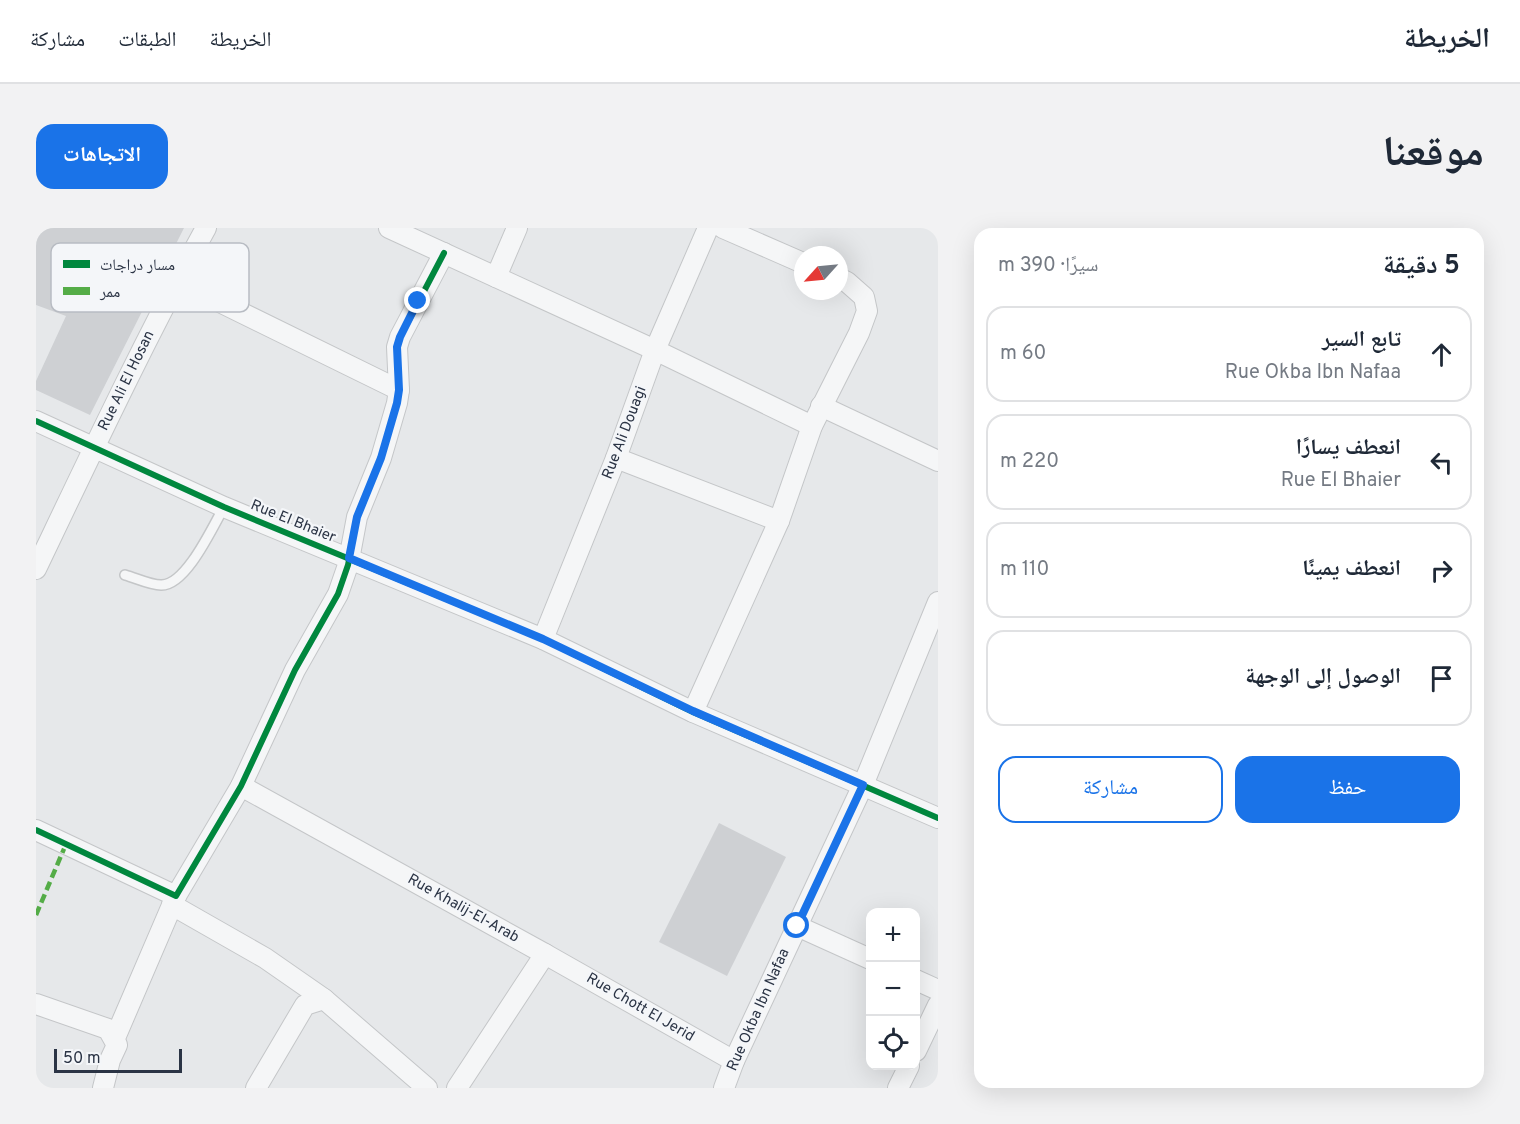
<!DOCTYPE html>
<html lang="ar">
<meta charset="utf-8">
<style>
:root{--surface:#fff;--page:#f2f2f3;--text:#1f2937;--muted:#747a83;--line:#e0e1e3;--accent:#1a73e8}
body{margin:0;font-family:Overpass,"Noto Naskh Arabic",sans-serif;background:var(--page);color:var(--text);direction:rtl}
.controls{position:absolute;right:18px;bottom:18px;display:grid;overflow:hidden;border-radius:12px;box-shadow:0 6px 24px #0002}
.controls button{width:54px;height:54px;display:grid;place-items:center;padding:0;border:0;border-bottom:2px solid var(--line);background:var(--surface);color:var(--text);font:30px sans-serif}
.compass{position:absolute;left:758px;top:18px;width:54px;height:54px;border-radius:50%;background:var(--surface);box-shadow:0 6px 24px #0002;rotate:243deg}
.scale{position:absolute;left:18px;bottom:15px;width:128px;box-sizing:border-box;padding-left:6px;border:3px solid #2b3445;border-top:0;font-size:16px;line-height:21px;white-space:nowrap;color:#2b3445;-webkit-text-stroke:4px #f4f6f9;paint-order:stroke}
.stop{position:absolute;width:18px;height:18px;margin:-14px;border:4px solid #1a73e8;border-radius:50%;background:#fff}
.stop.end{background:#1a73e8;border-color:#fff;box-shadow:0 2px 6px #0008}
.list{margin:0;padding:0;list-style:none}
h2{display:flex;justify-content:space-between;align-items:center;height:78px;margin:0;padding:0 24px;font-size:26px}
h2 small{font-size:20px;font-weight:400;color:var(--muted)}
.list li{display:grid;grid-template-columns:39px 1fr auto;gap:18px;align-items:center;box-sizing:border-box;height:96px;margin:0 12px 12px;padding:0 12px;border:2px solid var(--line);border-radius:18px}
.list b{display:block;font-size:22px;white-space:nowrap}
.list p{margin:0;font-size:20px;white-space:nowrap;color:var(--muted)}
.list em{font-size:20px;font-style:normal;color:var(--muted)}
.actions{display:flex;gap:12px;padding:18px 24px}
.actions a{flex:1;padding:14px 0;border:2px solid var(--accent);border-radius:18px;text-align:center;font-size:21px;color:var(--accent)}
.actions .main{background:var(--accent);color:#fff}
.icon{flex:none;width:33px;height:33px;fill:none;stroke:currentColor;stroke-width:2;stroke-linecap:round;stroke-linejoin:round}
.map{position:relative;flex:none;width:902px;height:860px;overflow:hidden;direction:ltr;border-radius:18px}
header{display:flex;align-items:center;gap:36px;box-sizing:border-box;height:84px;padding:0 30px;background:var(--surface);border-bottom:2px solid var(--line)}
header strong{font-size:28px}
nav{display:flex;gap:33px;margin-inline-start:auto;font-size:21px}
.intro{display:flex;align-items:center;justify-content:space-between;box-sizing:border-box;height:144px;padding:0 36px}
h1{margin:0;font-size:42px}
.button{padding:15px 27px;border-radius:18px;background:var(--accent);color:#fff;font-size:21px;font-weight:700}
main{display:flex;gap:36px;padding:0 36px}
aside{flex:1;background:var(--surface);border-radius:18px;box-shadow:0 6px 24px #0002}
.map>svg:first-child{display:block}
.building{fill:#ced0d3}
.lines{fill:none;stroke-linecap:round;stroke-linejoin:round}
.service-casing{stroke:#c4c6c8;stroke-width:12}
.minor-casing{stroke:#c4c6c8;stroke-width:22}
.service{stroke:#f5f6f7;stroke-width:9}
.minor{stroke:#f5f6f7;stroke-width:20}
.quiet{stroke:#54ac47;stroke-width:4.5;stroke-dasharray:9 4.5;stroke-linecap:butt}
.cycleway-casing{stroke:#f4f6f9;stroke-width:10}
.cycleway{stroke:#00873e;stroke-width:6}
.route{stroke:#1a73e8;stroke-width:8}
.labels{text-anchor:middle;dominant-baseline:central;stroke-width:4.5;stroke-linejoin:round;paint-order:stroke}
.street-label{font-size:15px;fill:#2b3445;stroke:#f4f6f9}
.key{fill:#f4f6f9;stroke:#b8bcc3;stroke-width:1.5}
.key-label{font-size:16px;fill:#2b3445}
</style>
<header>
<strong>الخريطة</strong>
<nav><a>الخريطة</a><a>الطبقات</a><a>مشاركة</a></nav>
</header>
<div class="intro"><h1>موقعنا</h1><a class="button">الاتجاهات</a></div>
<main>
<aside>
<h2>5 دقيقة<small>سيرًا · 390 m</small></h2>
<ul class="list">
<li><svg class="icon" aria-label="ahead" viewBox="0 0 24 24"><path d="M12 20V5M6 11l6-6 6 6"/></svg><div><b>تابع السير</b><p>Rue Okba Ibn Nafaa</p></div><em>60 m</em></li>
<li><svg class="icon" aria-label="left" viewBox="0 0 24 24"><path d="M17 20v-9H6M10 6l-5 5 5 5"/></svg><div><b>انعطف يسارًا</b><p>Rue El Bhaier</p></div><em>220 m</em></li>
<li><svg class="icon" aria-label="right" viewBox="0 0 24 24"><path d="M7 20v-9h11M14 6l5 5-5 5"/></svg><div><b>انعطف يمينًا</b></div><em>110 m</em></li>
<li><svg class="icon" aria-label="arrive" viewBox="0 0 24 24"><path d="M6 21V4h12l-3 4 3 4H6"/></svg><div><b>الوصول إلى الوجهة</b></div></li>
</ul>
<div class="actions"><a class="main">حفظ</a><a>مشاركة</a></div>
</aside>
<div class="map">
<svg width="902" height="860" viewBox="0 0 902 860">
<rect width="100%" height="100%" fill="#e6e8ea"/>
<g class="building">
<path d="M0,0H148L54,187L0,162V153L30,88L0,77Z"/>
<path d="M683,595L750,629L691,748L623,714Z"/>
</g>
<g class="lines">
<g class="service-casing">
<path id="service" d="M89,347C100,350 114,357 125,357C150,358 177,298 188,279"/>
</g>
<g class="minor-casing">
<g id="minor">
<path d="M353,0L619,122L776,198"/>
<path d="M687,0L767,35"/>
<path d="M460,49L481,0"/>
<path d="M141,53L363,162"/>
<path d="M785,178L902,233"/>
<path d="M0,193L188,279L507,411L657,484L902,590"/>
<path d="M580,230L743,293"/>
<path d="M0,341C55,226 109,111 170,0"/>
<path d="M507,411L580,230L619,122L672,0"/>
<path d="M657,484L743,293L776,198L823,105L831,83L828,69L811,54L803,50"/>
<path d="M205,558L509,726L421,860"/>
<path d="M0,602L140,668L205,558L259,442L302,366L312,337L321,289L345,230L361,175L363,162L361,119L364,109L408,25"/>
<path d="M136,677L229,730L288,771"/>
<path d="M761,698L834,731"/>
<path d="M509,726L698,833"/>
<path d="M880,752L902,762"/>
<path d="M0,776L72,801L81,817L74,832L67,860"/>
<path d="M79,810L140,668"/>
<path d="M880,823L902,777"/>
<path d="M220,860L269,777L288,771L391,860"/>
<path d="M688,860L698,833L827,557L902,374"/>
<path d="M862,860L873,838"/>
</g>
</g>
<use href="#service" class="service"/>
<use href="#minor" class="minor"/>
<path class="quiet" d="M0,687L30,616"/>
<g class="cycleway-casing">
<g id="cycleway">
<path d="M0,193L188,279L507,411L657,484L902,590"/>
<path d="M0,602L140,668L205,558L259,442L302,366L312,337L321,289L345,230L361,175L363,162L361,119L364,109L408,25"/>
</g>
</g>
<use href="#cycleway" class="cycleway"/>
</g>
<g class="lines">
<path class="route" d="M382,73L364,109L361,119L363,162L361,175L345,230L321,289L313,330L507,411L657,483L827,557L761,698"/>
</g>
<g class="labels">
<g class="street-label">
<text transform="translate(91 153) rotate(-64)">Rue Ali El Hosan</text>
<text transform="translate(589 205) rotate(-69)">Rue Ali Douagi</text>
<text transform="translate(257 294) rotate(22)">Rue El Bhaier</text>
<text transform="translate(427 681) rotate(29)">Rue Khalij-El-Arab</text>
<text transform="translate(604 780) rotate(30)">Rue Chott El Jerid</text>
<text transform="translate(723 782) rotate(-66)">Rue Okba Ibn Nafaa</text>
</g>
</g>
<rect x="15" y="15" width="198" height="69" rx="9" class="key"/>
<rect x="27" y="32" width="27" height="8" fill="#00873e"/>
<rect x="27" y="59" width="27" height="8" fill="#54ac47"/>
<g class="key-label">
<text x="64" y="42">مسار دراجات</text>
<text x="64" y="69">ممر</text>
</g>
</svg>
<div class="controls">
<button>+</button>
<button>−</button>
<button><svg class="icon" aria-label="locate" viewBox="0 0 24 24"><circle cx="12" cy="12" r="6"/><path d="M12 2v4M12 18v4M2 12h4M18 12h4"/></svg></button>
</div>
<svg class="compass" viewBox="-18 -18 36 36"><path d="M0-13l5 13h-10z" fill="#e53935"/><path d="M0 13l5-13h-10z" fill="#747a83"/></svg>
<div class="scale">50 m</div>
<div class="stop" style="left:761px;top:698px"></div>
<div class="stop end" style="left:382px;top:73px"></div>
</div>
</main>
